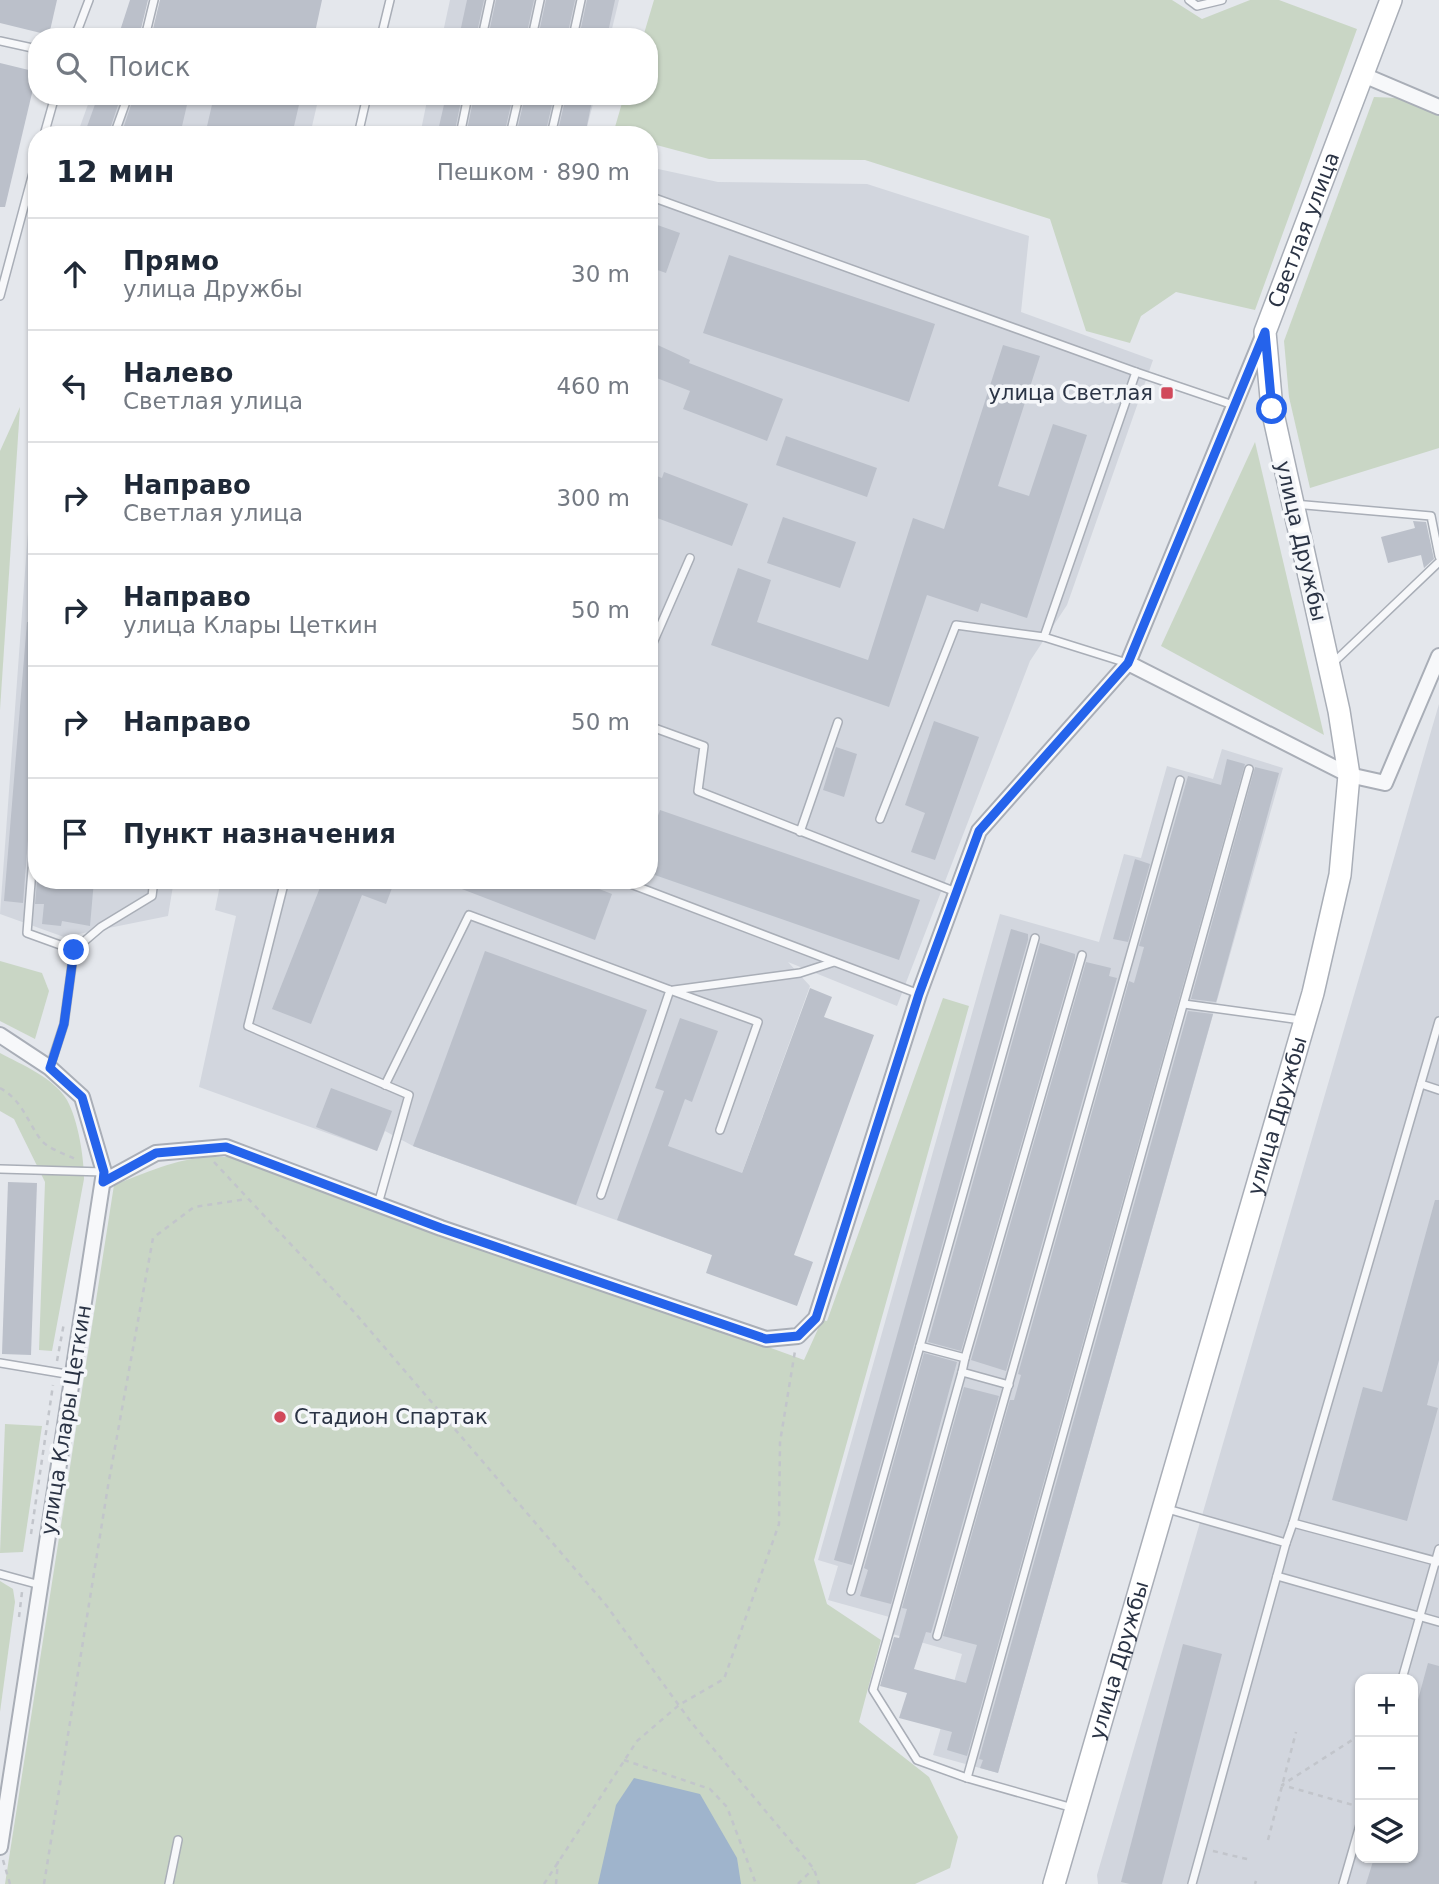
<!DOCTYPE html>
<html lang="ru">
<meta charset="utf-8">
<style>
:root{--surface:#fff;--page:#f2f2f3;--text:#1f2937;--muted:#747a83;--line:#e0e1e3}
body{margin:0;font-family:"DejaVu Sans",sans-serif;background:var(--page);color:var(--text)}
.controls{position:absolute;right:21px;bottom:21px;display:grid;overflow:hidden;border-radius:14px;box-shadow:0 2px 5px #0004}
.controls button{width:63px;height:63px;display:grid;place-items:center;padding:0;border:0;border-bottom:2px solid var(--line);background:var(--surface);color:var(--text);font:35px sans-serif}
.stop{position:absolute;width:21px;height:21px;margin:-16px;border:5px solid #2563eb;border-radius:50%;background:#fff}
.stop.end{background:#2563eb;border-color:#fff;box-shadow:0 2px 7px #0008}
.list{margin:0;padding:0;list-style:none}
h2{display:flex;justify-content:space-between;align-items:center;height:91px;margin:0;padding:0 28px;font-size:30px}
h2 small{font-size:23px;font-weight:400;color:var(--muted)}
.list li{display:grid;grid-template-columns:46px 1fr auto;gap:21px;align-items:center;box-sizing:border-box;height:112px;padding:0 28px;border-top:2px solid var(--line)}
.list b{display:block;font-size:26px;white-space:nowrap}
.list p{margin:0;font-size:23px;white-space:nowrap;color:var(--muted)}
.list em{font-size:23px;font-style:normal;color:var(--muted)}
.icon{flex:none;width:38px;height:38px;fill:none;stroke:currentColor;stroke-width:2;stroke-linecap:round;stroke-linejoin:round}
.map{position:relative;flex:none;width:1439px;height:1884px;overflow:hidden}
.search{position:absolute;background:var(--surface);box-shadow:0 2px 5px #0004;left:28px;top:28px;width:630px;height:77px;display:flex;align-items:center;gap:18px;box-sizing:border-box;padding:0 24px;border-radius:28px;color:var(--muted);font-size:26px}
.panel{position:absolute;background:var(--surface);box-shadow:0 2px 5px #0004;left:28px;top:126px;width:630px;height:763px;border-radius:28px}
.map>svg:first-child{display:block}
.built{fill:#d2d6de;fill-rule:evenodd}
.green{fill:#c9d6c5}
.water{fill:#9fb4cc}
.building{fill:#bbc0ca}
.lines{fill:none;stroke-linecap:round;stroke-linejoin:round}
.lane-casing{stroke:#a9aeb7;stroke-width:10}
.street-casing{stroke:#a9aeb7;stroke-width:18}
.secondary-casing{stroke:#a9aeb7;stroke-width:24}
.path{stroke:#c2c5cb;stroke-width:2.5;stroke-dasharray:5 5;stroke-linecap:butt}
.lane{stroke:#f7f8fa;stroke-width:7}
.street{stroke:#f7f8fa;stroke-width:14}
.secondary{stroke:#fff;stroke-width:21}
.route{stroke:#2563eb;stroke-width:9}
.poi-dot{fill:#d1495b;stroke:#f4f6f9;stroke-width:2.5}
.labels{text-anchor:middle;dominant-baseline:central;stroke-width:7;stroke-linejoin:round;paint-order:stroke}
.street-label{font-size:21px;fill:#2b3445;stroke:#f4f6f9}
.poi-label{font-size:21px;fill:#2b3445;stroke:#f4f6f9;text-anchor:end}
</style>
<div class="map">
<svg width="1439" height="1884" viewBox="0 0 1439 1884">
<rect width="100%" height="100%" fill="#e4e7ec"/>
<g class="built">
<path d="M450,0H619L610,37H442Z"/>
<path d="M91,96H319L310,135H77Z"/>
<path d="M428,96H595L585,135H420Z"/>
<path d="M649,167L718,182L867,184L1029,236L1021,312L1153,360L1067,605L1030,661L897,1006L788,962L810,986L712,1255L413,1146L385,1131L377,1151L199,1087L236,916L215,910L221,880H649Z"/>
<path d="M37,408V880H174L168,916L64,937L0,914Z"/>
<path d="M1439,704V1884H1098L1097,1875ZM1360,1679H1413V1858H1360Z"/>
<path d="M1222,749L1283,768L998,1773L933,1755L962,1654L889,1633L893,1618L828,1600L838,1566L818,1560L1000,914L1099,942L1124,854L1141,858L1167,766L1213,779Z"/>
</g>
<g class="green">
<path d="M654,0H1172L1202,19L1250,0H1279L1357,29L1255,310L1176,292L1141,316L1130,343L1086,331L1050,219L865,160L709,159L649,143V135L613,134L624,96H649V37H643Z"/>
<path d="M1374,97L1398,98L1439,115V448L1310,488L1289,397L1284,341Z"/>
<path d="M20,407L0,710V451Z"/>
<path d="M1255,442L1324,735L1161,646Z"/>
<path d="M0,961L42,973L49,991L35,1039L0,1021Z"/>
<path d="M943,998L969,1006L814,1560L827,1604L881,1640L859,1722L929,1777L958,1837L950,1868L915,1884H5L114,1185C164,1166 192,1151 248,1159L804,1360L822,1320L827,1321Z"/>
<path d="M0,1053C22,1065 53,1077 67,1100C78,1120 84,1157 84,1179L52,1351L39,1350L45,1182L14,1119L0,1111Z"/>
<path d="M5,1424L42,1426L23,1552L0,1553Z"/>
<path d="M0,1581L13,1589L15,1602L0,1712Z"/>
</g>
<path class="water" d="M634,1778L700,1794L737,1858L741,1884H598L616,1805Z"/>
<g class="building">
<path d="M0,0H57L49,35L0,23Z"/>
<path d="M130,0H148L139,37H118Z"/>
<path d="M160,0H322L314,37H151Z"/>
<path d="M467,0H484L476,37H459Z"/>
<path d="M496,0H534L526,37H488Z"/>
<path d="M546,0H575L567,37H538Z"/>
<path d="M587,0H615L607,37H579Z"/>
<path d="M0,63L37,72L5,207H0Z"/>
<path d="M98,96H121L108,135H84Z"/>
<path d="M134,96H189L180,135H121Z"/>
<path d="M214,96H301L292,135H205Z"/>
<path d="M446,96H462L454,135H437Z"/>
<path d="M474,96H513L504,135H466Z"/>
<path d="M525,96H554L545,135H516Z"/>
<path d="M566,96H593L585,135H557Z"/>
<path d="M649,222L680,233L666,273L649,267Z"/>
<path d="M729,255L935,324L909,402L703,333Z"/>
<path d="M649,341L690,360L689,363L783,399L767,441L683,409L690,391L649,375Z"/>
<path d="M1003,345L1040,356L998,486L1029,496L1053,424L1087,435L1027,618L981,603L978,612L927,595L889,707L711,645L738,568L771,580L757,622L868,660L913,518L944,529Z"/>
<path d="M786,436L877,468L867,497L776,465Z"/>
<path d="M664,472L748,504L732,546L649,515V473L662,478Z"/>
<path d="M783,517L856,542L840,588L767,563Z"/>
<path d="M1413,521L1426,522L1434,559L1424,568L1421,555L1388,563L1381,537L1415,528Z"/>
<path d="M27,622H37V725L23,903L4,901Z"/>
<path d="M934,721L979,737L935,860L911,852L925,813L905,805Z"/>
<path d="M836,747L857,754L844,797L823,790Z"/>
<path d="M1227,759L1245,764L967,1756L947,1750L952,1732L899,1718L907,1693L880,1686L894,1637L899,1638L907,1609L902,1608L964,1387L999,1396L931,1633L926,1632L914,1669L966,1683L977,1645L943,1636L1010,1400H1014L1021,1375L1018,1374L1129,981L1134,983L1144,947L1139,946L1188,776L1221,785Z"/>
<path d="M1255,767L1279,773L1217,999L1216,1002L1191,999Z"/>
<path d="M660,810L920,900L899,960L649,873V841Z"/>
<path d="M1135,859L1150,864L1128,942L1113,939Z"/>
<path d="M37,880H94L90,926L62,921L61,926L42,924L44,904H35Z"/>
<path d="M323,880H395L386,904L362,895L311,1024L272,1009Z"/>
<path d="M576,880L612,894L595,940L441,881Z"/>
<path d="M1011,929L1028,934V940L852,1565L834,1560Z"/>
<path d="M1040,943L1075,954V958L961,1351L928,1342Z"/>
<path d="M485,951L647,1010L576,1205L413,1146Z"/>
<path d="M1086,962L1111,968L1109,976L1117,978L1006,1371L971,1360Z"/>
<path d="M810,988L832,997L824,1017L874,1035L794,1255L813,1262L797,1306L706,1273L712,1255L617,1220L664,1091L655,1088L680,1018L718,1031L692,1102L685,1099L668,1146L742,1173Z"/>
<path d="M1188,1011L1213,1014L998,1773L980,1768L983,1760L979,1759Z"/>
<path d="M331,1088L392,1111L377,1151L316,1127Z"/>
<path d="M8,1182L37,1183L31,1355L2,1354Z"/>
<path d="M1435,1200H1439V1360L1427,1405L1438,1408L1407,1521L1332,1500L1363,1387L1382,1392Z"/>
<path d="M924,1353L957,1362L891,1604L860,1596L868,1570L864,1568Z"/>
<path d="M1183,1644L1222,1654L1162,1884H1130L1121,1882Z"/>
<path d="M1428,1663L1439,1666V1884H1366L1374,1858H1413V1718Z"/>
</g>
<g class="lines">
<g class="lane-casing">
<g id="lane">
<path d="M1189,0L1197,6L1222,0"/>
<path d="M75,37L89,0"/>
<path d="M145,37L154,0"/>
<path d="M381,37L390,0"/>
<path d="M482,37L490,0"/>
<path d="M532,37L540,0"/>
<path d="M573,37L581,0"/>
<path d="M0,41L37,49"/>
<path d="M44,135L55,96"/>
<path d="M114,135L128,96"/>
<path d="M358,135L367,96"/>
<path d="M460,135L468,96"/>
<path d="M510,135L519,96"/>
<path d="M551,135L560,96"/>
<path d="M649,196L1136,372"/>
<path d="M0,296L37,158"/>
<path d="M1294,504L1431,516L1439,556"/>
<path d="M649,652L690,558"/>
<path d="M1127,663L1044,637L1136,372L1233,405"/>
<path d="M1332,664L1439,562"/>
<path d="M649,726L704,746L698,791L956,892"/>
<path d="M37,806L27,933L74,950"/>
<path d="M880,819L956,625L1044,637"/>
<path d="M800,832L838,722"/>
<path d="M285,880L248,1026L409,1095L378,1204"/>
<path d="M620,880L919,994"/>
<path d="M670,990L758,1022L720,1130"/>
<path d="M674,990L800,973L834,962"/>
<path d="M1184,1004L1301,1020"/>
<path d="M50,1067L64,1024L74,950L101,927L152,896L154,880"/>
<path d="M1421,1084L1439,1090"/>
<path d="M385,1085L469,915L670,990L601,1195"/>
<path d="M0,1169L104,1172"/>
<path d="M920,1346L1035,938"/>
<path d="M965,1358L1082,955"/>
<path d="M0,1363L72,1375"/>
<path d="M962,1372L873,1690L917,1760L967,1778"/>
<path d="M1164,1508L1286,1543L1192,1884"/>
<path d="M1293,1523L1439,1021"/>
<path d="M1286,1543L1293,1523L1439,1562"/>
<path d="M0,1574L40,1585"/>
<path d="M1277,1576L1439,1622"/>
<path d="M851,1591L920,1346L965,1358L962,1372L1009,1385"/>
<path d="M937,1636L1180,780"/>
<path d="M1402,1679L1439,1549"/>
<path d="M1073,1808L967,1778L1249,769"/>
<path d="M169,1884L178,1840"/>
<path d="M1343,1884L1360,1825"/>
</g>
</g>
<g class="street-casing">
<g id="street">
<path d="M1361,74L1439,107"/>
<path d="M1128,663L1349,775L1385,783L1439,656"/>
<path d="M0,1035L50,1068L82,1097L104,1172L0,1847"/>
<path d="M103,1182L156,1153L226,1147L441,1228L766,1339L798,1336L816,1318L919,994L979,831L1128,663L1263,336"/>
</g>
</g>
<g class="secondary-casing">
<g id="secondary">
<path id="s1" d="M1054,1884L1313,993L1340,875L1349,775L1339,711L1272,409L1265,332L1391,0"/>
</g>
</g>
<g class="path">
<path d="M0,1088C22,1100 27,1121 41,1140C47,1148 65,1154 75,1159"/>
<path d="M214,1162L355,1313L606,1605L691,1722L814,1869L819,1884"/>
<path d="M57,1361L64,1323"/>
<path d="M31,1534L53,1385"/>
<path d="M19,1617L22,1592"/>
<path d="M1360,1735L1282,1785L1360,1807"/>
<path d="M624,1760L710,1789L727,1807L756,1884"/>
<path d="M1268,1840L1296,1732"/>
<path d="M1213,1851L1251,1860"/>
<path d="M3,1860L10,1884"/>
<path d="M44,1884L108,1486L153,1238L194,1207L247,1199"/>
<path d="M544,1884L637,1741L679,1705L724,1679L779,1524L780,1442L795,1351"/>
<path d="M556,1884L558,1861"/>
<path d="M798,1884L813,1869"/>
<path d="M1255,1884L1256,1881"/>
</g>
<use href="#lane" class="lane"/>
<use href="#street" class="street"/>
<use href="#secondary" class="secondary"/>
</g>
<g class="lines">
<path class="route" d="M74,950L64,1024L50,1068L82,1097L104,1172L103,1182L156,1153L226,1147L441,1228L766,1339L798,1336L816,1318L919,994L979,831L1128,663L1265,332L1272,409"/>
</g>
<g class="poi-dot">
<rect x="1160" y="386" width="14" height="14" rx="3.5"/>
<circle cx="280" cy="1417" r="7"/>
</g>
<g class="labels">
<g class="street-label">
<text stroke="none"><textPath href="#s1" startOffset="1710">Светлая улица</textPath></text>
<text transform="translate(1301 541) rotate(77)">улица Дружбы</text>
<text stroke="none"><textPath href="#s1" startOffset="800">улица Дружбы</textPath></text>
<text transform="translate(66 1420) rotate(-81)">улица Клары Цеткин</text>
<text stroke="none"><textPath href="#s1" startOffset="233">улица Дружбы</textPath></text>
</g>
<g class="poi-label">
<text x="1153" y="393">улица Светлая</text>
<text x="294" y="1417" text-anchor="start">Стадион Спартак</text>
</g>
</g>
</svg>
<div class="controls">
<button>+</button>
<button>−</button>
<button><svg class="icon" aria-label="layers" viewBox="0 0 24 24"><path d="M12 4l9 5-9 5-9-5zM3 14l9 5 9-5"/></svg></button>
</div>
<div class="stop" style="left:1272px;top:409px"></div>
<div class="stop end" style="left:74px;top:950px"></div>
<div class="search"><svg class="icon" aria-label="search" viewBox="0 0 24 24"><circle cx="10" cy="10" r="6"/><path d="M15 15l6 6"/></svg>Поиск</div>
<section class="panel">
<h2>12 мин<small>Пешком · 890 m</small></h2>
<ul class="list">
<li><svg class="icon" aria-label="ahead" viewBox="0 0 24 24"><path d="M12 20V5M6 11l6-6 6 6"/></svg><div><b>Прямо</b><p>улица Дружбы</p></div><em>30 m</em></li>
<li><svg class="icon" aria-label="left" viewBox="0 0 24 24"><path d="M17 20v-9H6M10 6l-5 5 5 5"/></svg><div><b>Налево</b><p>Светлая улица</p></div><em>460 m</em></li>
<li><svg class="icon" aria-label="right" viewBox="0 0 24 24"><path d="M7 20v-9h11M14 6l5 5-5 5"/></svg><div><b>Направо</b><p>Светлая улица</p></div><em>300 m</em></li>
<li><svg class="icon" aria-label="right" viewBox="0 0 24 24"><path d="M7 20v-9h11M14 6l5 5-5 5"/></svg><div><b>Направо</b><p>улица Клары Цеткин</p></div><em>50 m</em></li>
<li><svg class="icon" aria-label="right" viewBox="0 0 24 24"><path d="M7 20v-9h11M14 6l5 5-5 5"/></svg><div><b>Направо</b></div><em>50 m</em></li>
<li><svg class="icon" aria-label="arrive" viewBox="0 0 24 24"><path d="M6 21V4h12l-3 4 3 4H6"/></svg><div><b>Пункт назначения</b></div></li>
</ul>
</section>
</div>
